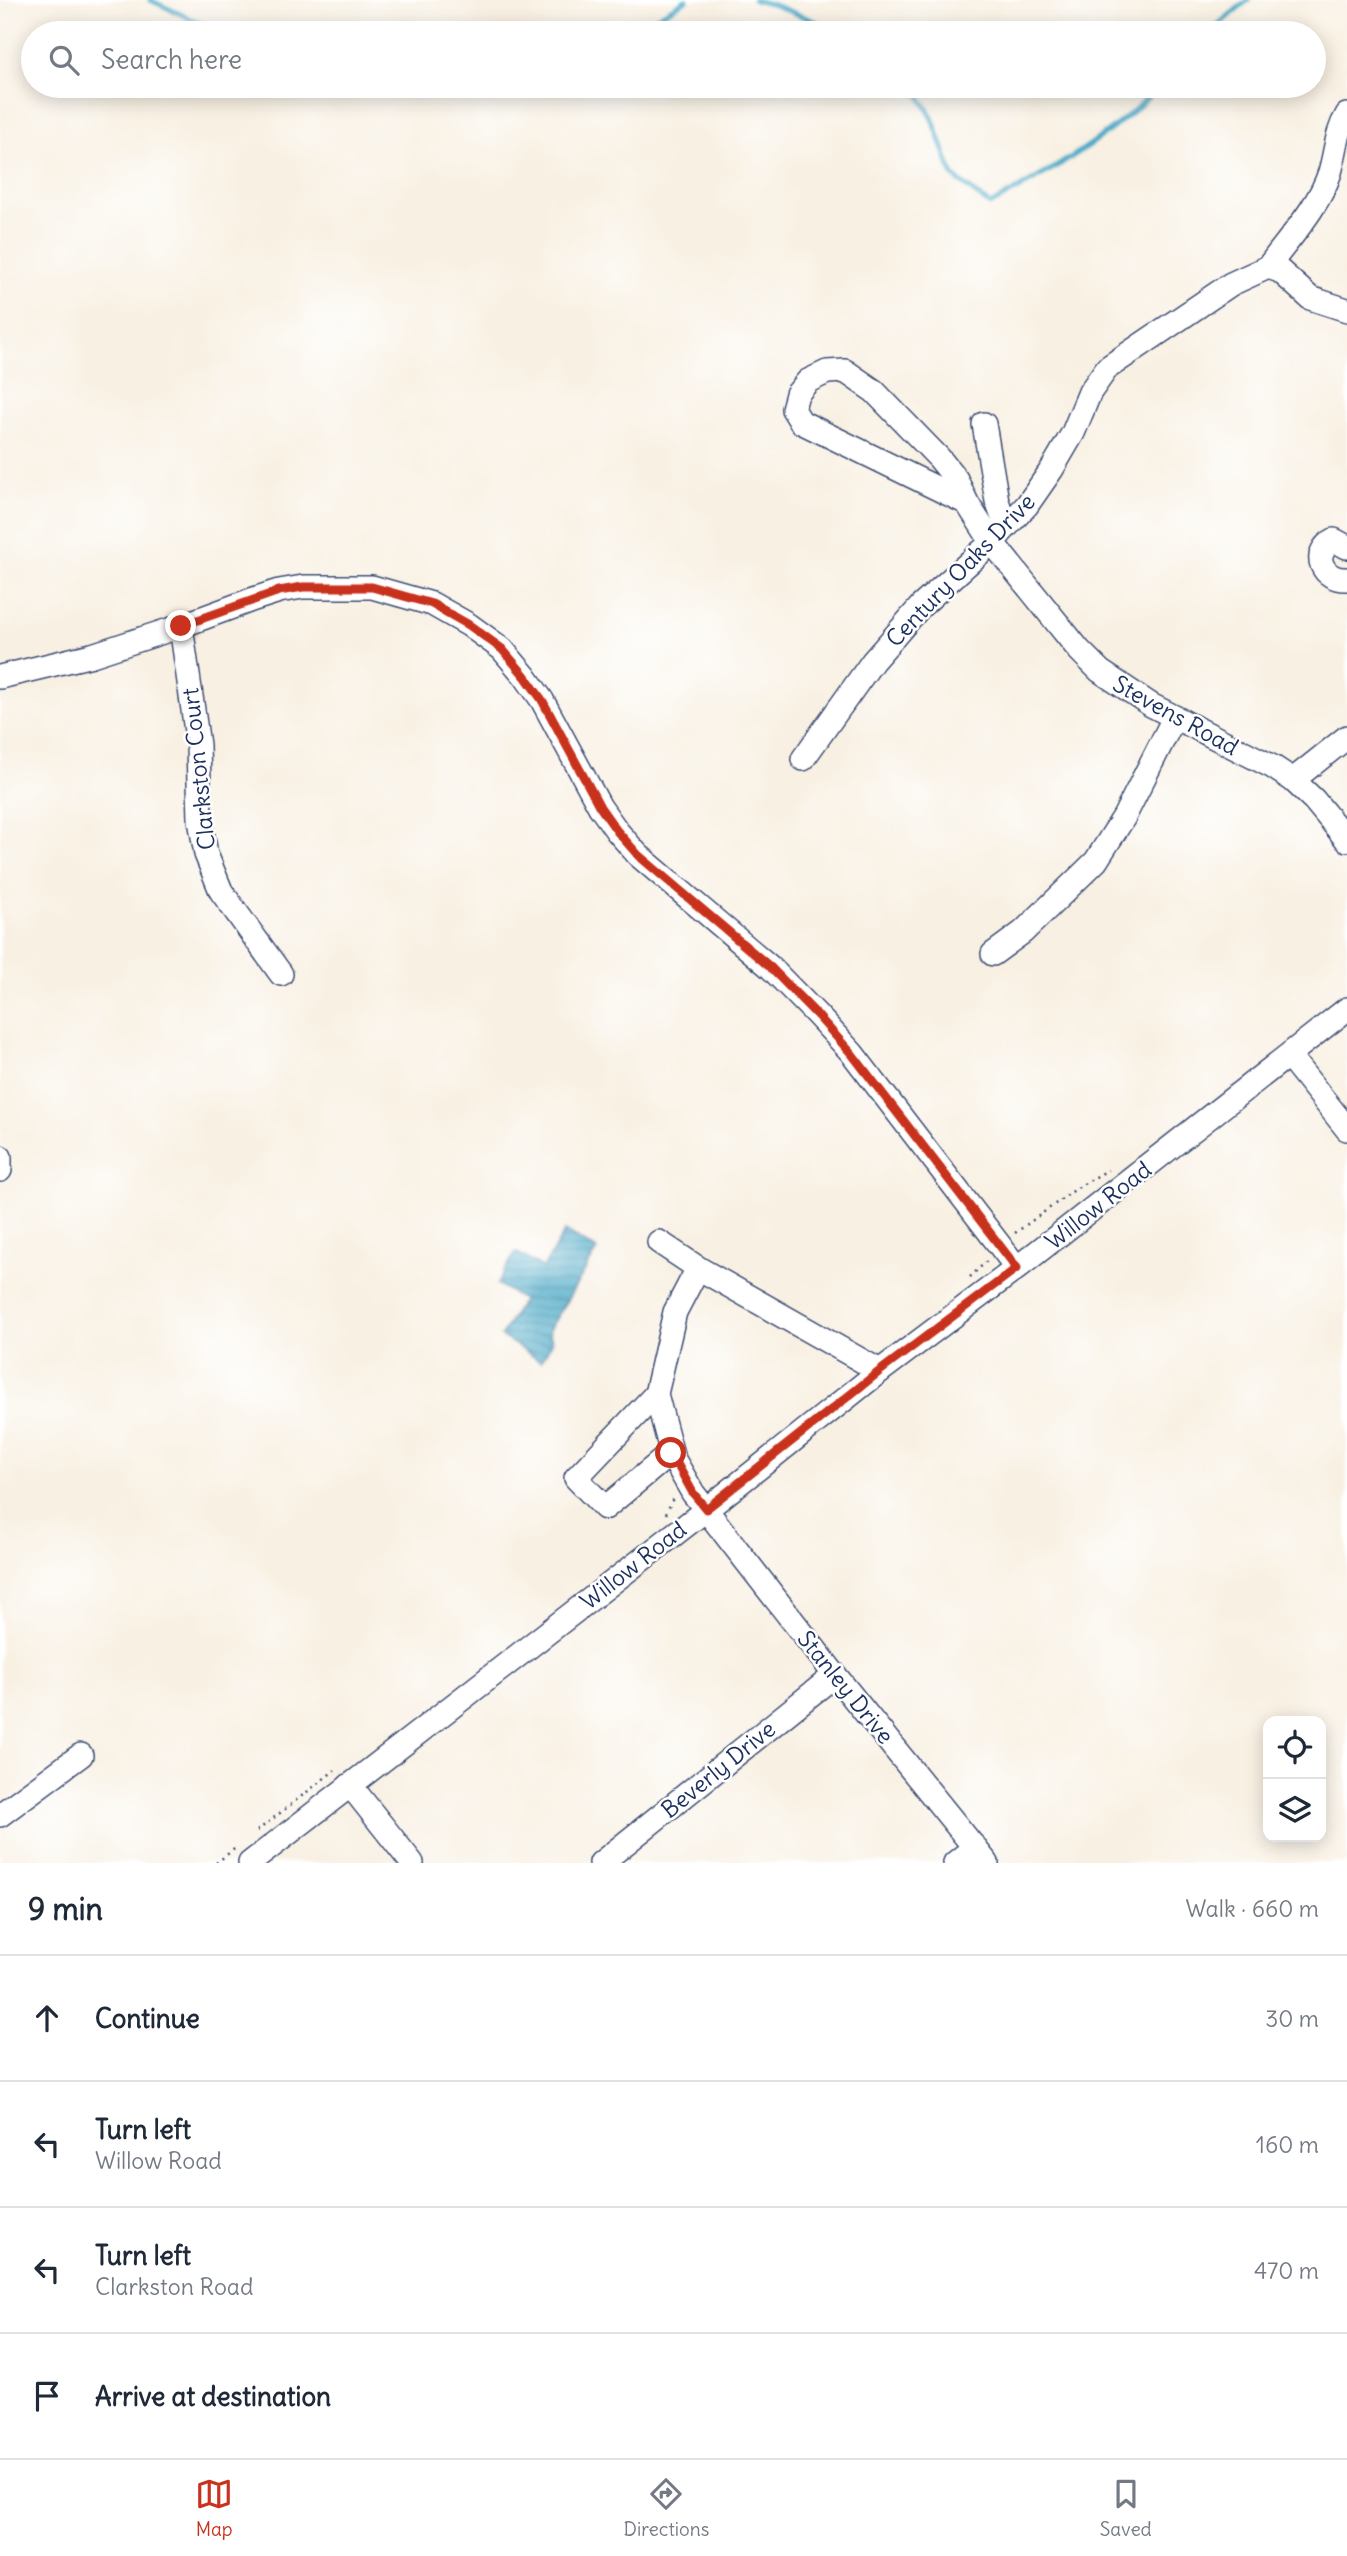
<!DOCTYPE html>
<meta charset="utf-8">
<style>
:root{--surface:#fff;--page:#f2f2f3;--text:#1f2937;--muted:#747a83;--line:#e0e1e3;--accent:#c8321e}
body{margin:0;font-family:Delius,sans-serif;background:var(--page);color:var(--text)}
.controls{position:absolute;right:21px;bottom:21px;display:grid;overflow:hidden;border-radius:14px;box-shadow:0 4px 18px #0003}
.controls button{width:63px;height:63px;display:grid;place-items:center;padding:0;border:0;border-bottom:2px solid var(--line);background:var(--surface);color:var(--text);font:35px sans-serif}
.stop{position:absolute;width:21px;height:21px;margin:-16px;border:5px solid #c8321e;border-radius:50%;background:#fff}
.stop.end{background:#c8321e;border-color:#fff;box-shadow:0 2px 7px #0008}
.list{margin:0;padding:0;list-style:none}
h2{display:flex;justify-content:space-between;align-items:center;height:91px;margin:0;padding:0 28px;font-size:30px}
h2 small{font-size:23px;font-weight:400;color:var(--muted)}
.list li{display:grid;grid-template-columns:46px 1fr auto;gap:21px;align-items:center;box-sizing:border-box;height:126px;padding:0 28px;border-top:2px solid var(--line)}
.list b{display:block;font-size:26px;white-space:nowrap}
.list p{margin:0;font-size:23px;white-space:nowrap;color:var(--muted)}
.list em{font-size:23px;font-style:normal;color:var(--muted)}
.icon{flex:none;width:38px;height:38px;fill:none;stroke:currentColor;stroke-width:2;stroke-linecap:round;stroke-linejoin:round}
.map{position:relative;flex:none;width:1347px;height:1863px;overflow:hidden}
.search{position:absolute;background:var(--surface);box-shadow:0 4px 18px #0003;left:21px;right:21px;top:21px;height:77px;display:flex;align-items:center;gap:18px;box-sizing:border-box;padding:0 24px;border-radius:38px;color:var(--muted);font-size:26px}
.sheet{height:595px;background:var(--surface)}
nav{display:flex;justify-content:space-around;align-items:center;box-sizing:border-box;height:98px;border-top:2px solid var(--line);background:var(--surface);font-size:19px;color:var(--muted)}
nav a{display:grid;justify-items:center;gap:4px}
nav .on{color:var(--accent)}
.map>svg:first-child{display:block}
.water{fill:url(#water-rules);stroke:#306c92;stroke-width:2}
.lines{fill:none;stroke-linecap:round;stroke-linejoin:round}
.stream{stroke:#46a8c6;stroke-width:5}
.minor-casing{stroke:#3c4c72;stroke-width:26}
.path{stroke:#3c4c72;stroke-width:2.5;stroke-dasharray:2 5;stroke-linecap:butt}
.minor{stroke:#fff;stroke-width:23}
.route{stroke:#c8321e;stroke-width:9}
.labels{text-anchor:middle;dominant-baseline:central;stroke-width:5;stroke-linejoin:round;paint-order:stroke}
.street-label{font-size:23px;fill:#1b2f5e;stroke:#fff}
</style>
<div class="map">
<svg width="1347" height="1863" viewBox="0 0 1347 1863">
<defs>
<pattern id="water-rules" width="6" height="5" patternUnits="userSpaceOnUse" patternTransform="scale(1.75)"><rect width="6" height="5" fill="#46a8c6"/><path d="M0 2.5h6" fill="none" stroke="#3a89a4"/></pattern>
</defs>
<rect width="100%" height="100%" fill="#fff"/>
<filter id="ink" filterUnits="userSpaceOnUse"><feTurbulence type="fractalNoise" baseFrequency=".0143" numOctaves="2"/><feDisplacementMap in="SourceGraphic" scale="14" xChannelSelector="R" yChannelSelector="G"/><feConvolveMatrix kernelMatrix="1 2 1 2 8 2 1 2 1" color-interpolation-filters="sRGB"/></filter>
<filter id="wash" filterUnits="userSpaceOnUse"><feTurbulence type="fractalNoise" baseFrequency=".00686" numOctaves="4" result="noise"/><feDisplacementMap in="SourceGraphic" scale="28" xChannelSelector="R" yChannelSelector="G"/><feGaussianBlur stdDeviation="1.57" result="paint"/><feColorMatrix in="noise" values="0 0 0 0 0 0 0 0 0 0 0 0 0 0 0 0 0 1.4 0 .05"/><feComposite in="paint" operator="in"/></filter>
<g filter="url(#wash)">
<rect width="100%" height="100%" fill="#f8f0e2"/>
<path class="water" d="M565,1231L597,1250L549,1330L552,1342L541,1361L501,1336L523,1300L497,1284L516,1252L543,1268Z"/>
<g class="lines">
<g class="stream">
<path d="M150,0L222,33"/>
<path d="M754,0L774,5L845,33"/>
<path d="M630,33L686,0"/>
<path d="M1208,33L1248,0"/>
<path d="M914,86L932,117L953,176L990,205C1049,172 1113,136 1159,86"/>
</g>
</g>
</g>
<g filter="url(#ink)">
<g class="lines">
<g class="minor-casing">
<g id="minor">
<path d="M1268,267C1289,238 1319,207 1330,172C1336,152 1336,133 1347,115"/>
<path d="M984,424L997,501L1006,526"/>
<path d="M967,503L801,422L793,409L797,394L808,381L827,372L845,371L874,391L939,458L956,479L967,503L992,542L1079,650L1100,671L1151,705L1273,767L1293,780L1314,800L1347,840"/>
<path d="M1347,547L1334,540C1309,553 1323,581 1347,579"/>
<path d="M181,626L198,745L200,820L206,854L221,891L281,974"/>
<path d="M0,677L92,655L181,626L254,599L279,591L303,587H372L432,604L469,625L502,649L525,676L542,700L600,807L617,831L638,855L770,967L817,1015L852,1053L1017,1268"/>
<path d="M803,759L873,661L921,606L992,542L1027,505L1052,469L1073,433L1090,392L1107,368L1231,284L1268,267L1280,271L1310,298L1347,310"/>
<path d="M1293,780L1347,737"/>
<path d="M993,954L1023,932L1096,861L1124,817L1174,718"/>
<path d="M1289,1056L1347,1129"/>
<path d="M0,1157V1170"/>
<path d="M659,1242L698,1268L880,1371"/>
<path d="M698,1268L675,1312L656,1394L673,1458L693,1493L835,1675L987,1863"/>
<path d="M656,1394L576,1478L605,1508L671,1453"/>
<path d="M350,1785L412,1863"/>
<path d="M0,1815L81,1755"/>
<path d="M250,1863L707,1509L880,1371L1017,1268L1347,1009"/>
<path d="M601,1863L835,1675"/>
<path d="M955,1863L975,1847"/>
</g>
</g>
<g class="path">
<path d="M1015,1233L1080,1186L1108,1170"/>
<path d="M970,1277L988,1260"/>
<path d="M666,1514L673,1498"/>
<path d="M257,1831L335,1770"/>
<path d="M216,1863L238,1846"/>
</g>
<use href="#minor" class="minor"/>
</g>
</g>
<g class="lines" filter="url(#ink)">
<path class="route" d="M181,626L279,591L303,587H372L432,604L469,625L502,649L525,676L542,700L600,807L617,831L638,855L770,967L817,1015L852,1054L1017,1268L880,1371L706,1509L693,1493L671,1453"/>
</g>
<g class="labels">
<g class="street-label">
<text transform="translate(960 570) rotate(-46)">Century Oaks Drive</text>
<text transform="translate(1176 715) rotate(29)">Stevens Road</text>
<text transform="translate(198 769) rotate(-96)">Clarkston Court</text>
<text transform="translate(1098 1205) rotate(-38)">Willow Road</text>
<text transform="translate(633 1565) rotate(-38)">Willow Road</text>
<text transform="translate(846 1687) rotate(51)">Stanley Drive</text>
<text transform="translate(718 1769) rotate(-39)">Beverly Drive</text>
</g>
</g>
</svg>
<div class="controls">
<button><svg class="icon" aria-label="locate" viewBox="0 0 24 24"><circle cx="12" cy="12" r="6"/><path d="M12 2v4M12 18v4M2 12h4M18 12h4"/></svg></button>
<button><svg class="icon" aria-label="layers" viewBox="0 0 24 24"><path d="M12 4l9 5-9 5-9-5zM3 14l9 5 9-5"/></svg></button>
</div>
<div class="stop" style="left:671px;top:1453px"></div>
<div class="stop end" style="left:181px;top:626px"></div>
<div class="search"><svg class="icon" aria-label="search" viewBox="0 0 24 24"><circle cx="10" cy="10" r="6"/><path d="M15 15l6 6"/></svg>Search here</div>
</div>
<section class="sheet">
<h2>9 min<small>Walk · 660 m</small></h2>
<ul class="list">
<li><svg class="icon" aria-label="ahead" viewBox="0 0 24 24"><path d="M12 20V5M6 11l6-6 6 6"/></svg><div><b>Continue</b></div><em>30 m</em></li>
<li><svg class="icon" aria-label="left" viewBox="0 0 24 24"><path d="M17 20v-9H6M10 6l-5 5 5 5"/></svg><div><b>Turn left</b><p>Willow Road</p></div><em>160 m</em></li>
<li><svg class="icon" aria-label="left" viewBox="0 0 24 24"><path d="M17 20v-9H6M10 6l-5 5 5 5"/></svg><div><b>Turn left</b><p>Clarkston Road</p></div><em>470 m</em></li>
<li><svg class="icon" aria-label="arrive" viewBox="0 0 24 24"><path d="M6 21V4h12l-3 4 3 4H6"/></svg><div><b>Arrive at destination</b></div></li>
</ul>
</section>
<nav>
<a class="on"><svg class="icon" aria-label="map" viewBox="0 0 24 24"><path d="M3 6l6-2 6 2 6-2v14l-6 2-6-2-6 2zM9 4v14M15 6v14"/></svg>Map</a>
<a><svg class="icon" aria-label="directions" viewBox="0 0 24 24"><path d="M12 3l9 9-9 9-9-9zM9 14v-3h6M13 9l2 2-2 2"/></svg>Directions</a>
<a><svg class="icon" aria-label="saved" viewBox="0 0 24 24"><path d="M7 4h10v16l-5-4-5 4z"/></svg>Saved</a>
</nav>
